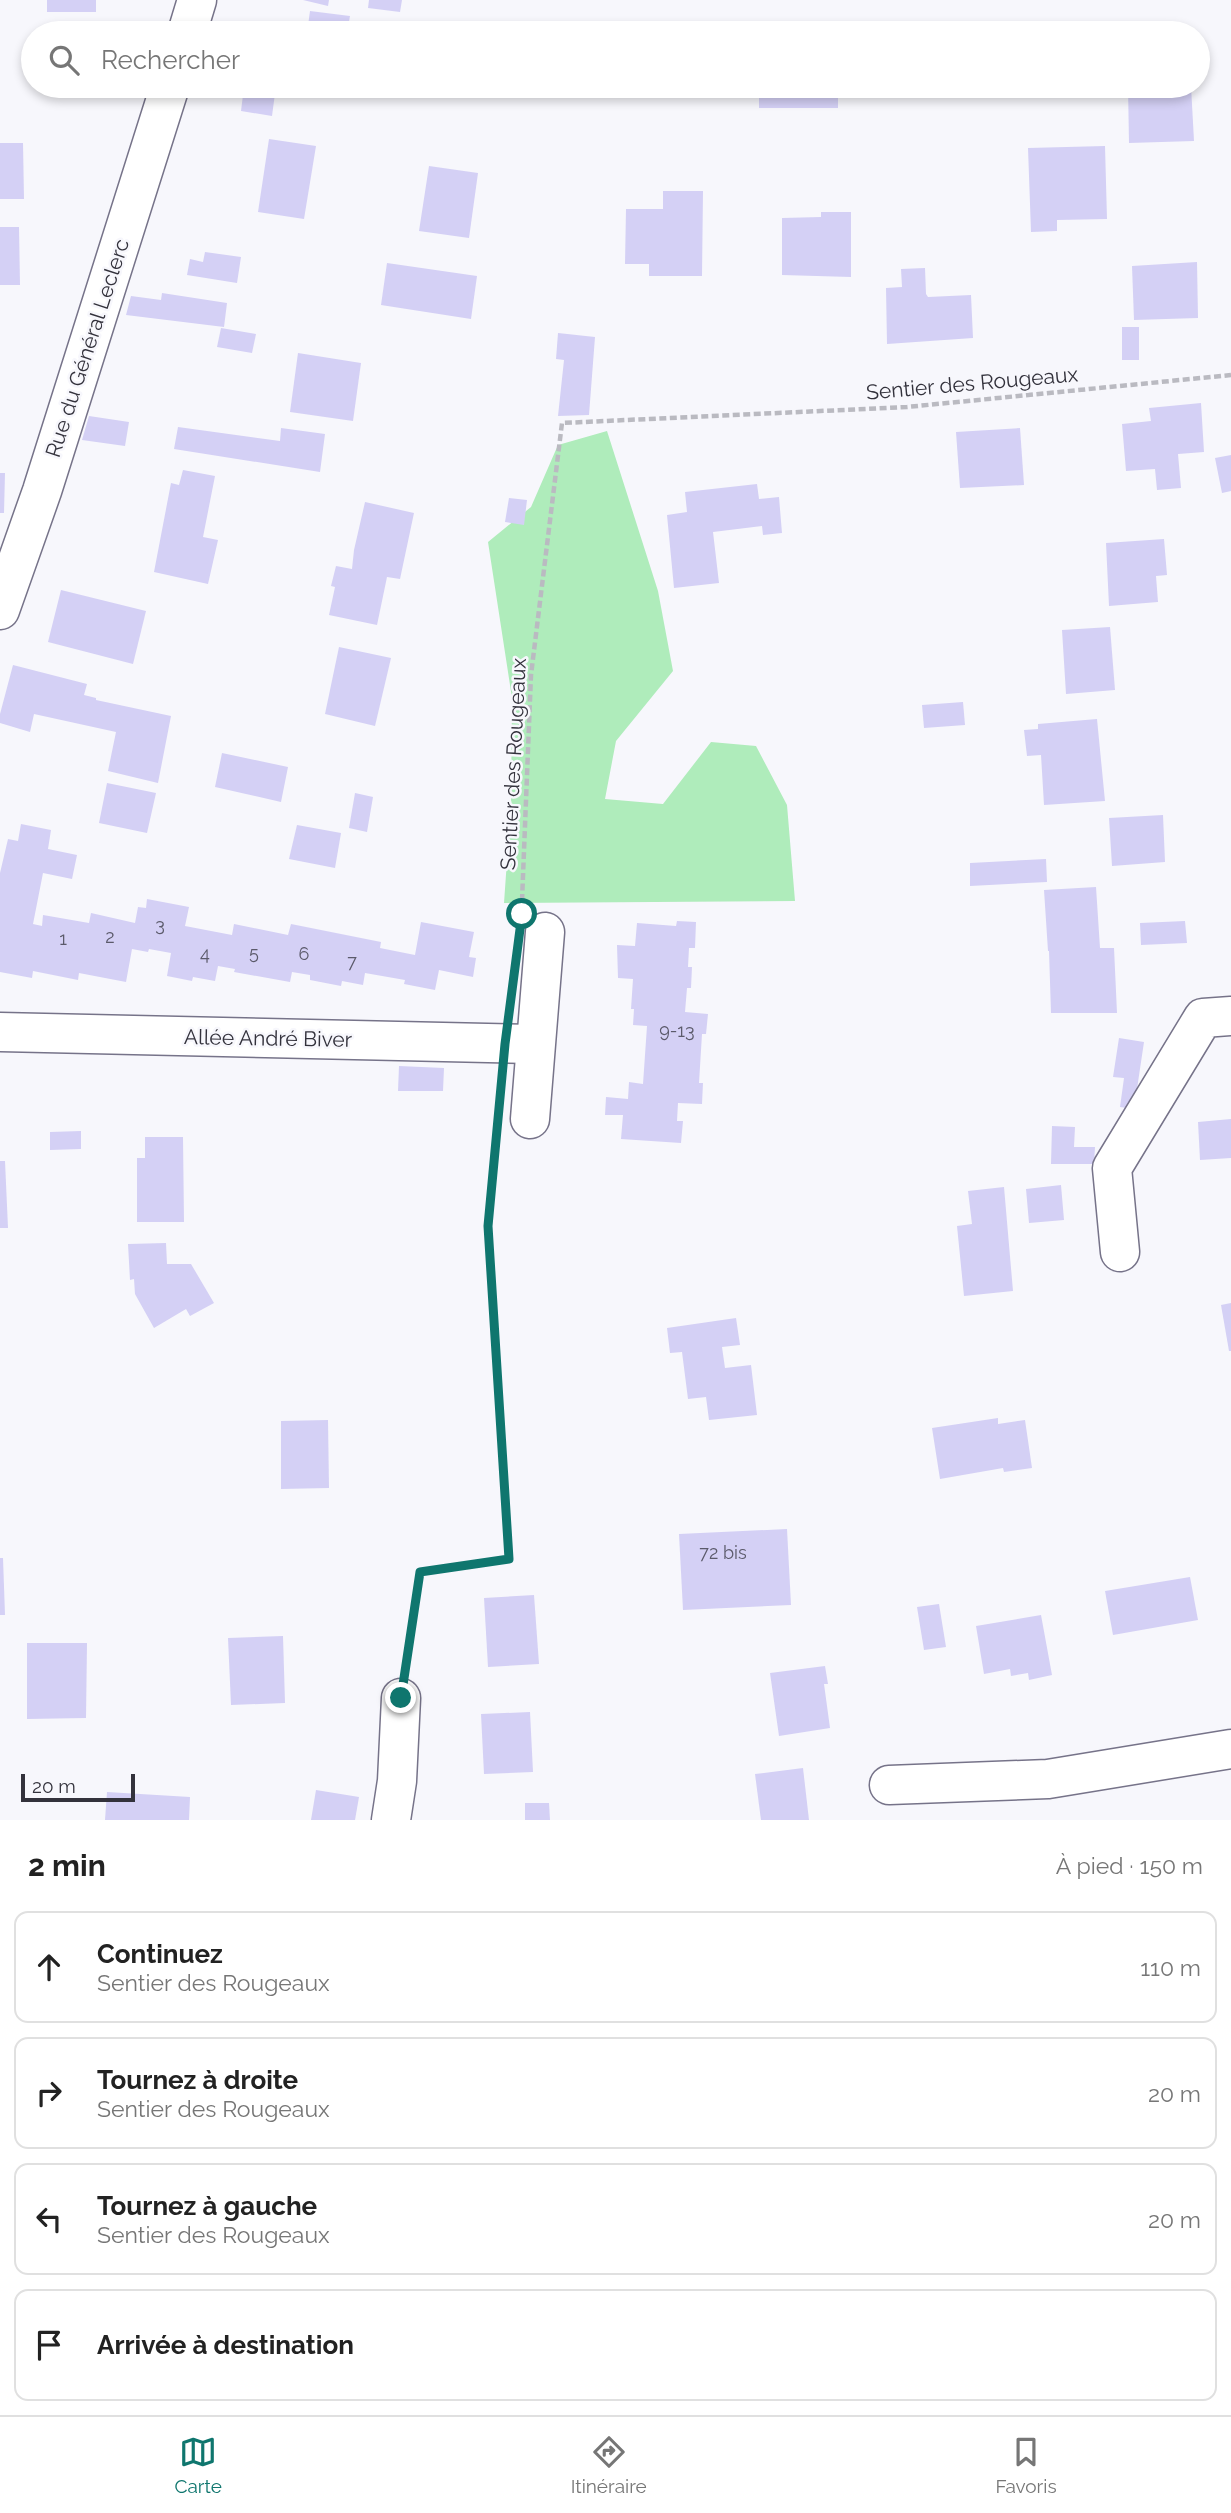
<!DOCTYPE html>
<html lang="fr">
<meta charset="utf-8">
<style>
:root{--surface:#fff;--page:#f6f6f6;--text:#222;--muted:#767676;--line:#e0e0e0;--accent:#0f766e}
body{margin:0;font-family:Raleway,sans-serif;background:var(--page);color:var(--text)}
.scale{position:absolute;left:21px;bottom:18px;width:114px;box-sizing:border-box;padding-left:7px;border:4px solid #33323c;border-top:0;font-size:19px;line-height:24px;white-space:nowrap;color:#33323c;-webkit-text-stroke:5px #f7f7fc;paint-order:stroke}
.stop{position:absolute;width:21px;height:21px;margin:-16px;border:5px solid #0f766e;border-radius:50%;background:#fff}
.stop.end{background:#0f766e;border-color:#fff;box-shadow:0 2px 7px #0008}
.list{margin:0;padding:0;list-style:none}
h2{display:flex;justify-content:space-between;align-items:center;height:91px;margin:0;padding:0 28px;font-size:30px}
h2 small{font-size:23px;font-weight:400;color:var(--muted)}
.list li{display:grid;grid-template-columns:46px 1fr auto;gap:21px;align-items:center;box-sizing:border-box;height:112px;margin:0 14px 14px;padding:0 14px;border:2px solid var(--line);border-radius:14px}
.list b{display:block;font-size:26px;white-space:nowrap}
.list p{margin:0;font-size:23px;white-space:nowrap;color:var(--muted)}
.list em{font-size:23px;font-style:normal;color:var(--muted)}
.icon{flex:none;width:38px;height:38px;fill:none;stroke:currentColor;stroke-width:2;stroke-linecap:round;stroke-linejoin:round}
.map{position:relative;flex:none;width:1231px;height:1820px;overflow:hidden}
.search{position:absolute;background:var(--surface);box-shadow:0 4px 10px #0003;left:21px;right:21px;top:21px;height:77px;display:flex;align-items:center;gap:18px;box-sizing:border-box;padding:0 24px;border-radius:38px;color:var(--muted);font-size:26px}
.sheet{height:595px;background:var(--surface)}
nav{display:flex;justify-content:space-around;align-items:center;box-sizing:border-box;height:98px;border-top:2px solid var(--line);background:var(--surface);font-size:19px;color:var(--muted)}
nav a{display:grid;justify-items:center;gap:4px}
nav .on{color:var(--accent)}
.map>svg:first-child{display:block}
.green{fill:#afecbb}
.building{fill:#d4d0f5}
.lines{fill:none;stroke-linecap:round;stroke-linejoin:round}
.minor-casing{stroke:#767389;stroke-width:41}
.path{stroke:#babac1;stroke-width:4.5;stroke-dasharray:7 3.5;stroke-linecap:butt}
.minor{stroke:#fff;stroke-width:38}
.route{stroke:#0f766e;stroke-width:9}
.labels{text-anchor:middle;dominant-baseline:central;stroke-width:5;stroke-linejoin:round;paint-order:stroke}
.number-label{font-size:18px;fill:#5b5a6a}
.street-label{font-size:21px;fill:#33323c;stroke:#f7f7fc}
</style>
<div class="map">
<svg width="1231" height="1820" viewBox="0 0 1231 1820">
<rect width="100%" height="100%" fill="#f7f7fc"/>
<path class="green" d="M607,431L658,591L673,671L616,741L605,799L663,804L711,742L756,746L787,805L795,901L504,903L511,803L512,698L488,542L531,507L558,445Z"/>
<g class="building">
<rect x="47" y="0" width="49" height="12"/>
<path d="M303,0H329L328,6Z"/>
<path d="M369,0H402L400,12L368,8Z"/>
<path d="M310,11L350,16L347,33H307Z"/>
<path d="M240,86H276L272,116L241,111L243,95H238Z"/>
<path d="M354,86H393L392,97L354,91Z"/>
<rect x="759" y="86" width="79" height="22"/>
<path d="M1128,86H1191L1194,141L1129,143Z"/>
<path d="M269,139L316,146L304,219L258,212Z"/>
<path d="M0,143H23L24,199H0Z"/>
<path d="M1105,146L1107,219L1057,220V231L1031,232L1028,148Z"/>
<path d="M429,166L478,173L469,238L419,231Z"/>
<path d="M663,191H703L702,276H649V264H625L626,209H663Z"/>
<path d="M821,212H851V277L782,275V218L821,217Z"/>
<path d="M0,227H19L20,285H0Z"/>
<path d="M205,252L241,257L237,283L187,275L190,259L203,262Z"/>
<path d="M1197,262L1198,318L1134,320L1132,266Z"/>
<path d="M387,263L477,276L471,319L381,305Z"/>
<path d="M925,268L926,294L928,297L971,295L973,338L887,344L886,288L902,287L901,269Z"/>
<path d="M162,293L227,303L224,327L126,315L131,296L161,300Z"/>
<rect x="1122" y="327" width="17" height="33"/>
<path d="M221,328L256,334L252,353L217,347Z"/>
<path d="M558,333L595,337L589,415L558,416L564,360L556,359Z"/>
<path d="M298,353L361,363L353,421L290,412Z"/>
<path d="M1201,403L1204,452L1178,454L1181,488L1157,490L1155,469L1126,471L1122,424L1151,421L1149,408Z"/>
<path d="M89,416L129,422L125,446L82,440Z"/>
<path d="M178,427L280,441L281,428L325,434L320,472L174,449Z"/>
<path d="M1020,428L1024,485L960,488L956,432Z"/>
<path d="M1231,455V491L1222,493L1215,458Z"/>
<path d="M183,470L215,476L203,537L218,540L208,584L154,572L171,483L179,485Z"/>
<path d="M0,473H5L4,513H0Z"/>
<path d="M757,484L759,499L779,497L782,533L763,535L762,526L713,532L719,583L674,588L667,515L687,512L685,492Z"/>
<path d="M509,498L527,500L524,525L505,522Z"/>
<path d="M365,502L414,513L400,579L387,577L377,625L329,615L335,587L331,586L336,566L352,569L354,550Z"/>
<path d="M1164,539L1167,575L1156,576L1158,602L1109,606L1106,543Z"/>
<path d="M61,590L146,611L133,664L48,642Z"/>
<path d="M1110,627L1115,690L1066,694L1062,630Z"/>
<path d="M339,647L391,658L375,726L325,714Z"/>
<path d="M13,665L87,684L84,695L96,698V700L171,716L158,783L108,771L116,732L34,714L30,732L0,723V714Z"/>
<path d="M963,702L965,725L924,728L922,705Z"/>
<path d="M1097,719L1105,801L1044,805L1041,755L1027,756L1024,730L1038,729V724Z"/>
<path d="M222,753L288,767L281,802L215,787Z"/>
<path d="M107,783L156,793L147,833L99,823Z"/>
<path d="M355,793L373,797L367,832L349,828Z"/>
<path d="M1163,815L1165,862L1112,866L1109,818Z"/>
<path d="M21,824L51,830L48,849L77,855L72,879L43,873L33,924L42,926L43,915L89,923L91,913L135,923L138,907L146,908L147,899L189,907L185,926L232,935L234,924L288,935L291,924L381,942L380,948L415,955L421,922L474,932L469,957L476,958L473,977L439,970L435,990L404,984L405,980L365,973L363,985L342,981L341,986L310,980V975L292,972L290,982L234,972L235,969L218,966L215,981L193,977L192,981L167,976L171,953L149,949L148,952L132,949L126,982L79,973L78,980L33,971L32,978L0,972V873L8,839L18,841Z"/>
<path d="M297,825L341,833L335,868L289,859Z"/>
<path d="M1046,859L1047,882L970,886V863Z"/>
<path d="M1096,887L1100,948H1114L1117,1013H1051L1049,951H1048L1044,890Z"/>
<path d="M677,921L696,922L695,948H689L688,967H692L691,988H687L685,1012L708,1014L706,1034H702L699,1083H703L702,1104L678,1103L677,1121H683L681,1143L621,1139L623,1115H605L606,1097L628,1099L629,1082L643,1084L647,1026L633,1025L634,1009H631L633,979L618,978L617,945L635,946L637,923L676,926Z"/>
<path d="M1185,921L1187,943L1141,945L1140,923Z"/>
<path d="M1119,1038L1144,1042L1134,1109L1120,1107L1124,1078L1113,1077Z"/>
<path d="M399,1066L444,1068L443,1091H398Z"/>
<path d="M1231,1119V1158L1200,1160L1198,1122Z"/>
<path d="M1052,1126L1075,1127L1074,1147H1095L1094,1164H1051Z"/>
<path d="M81,1131V1149L50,1150V1132Z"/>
<path d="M145,1137H183L184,1222H137V1158H145Z"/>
<path d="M0,1161H5L8,1228H0Z"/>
<path d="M1061,1185L1064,1220L1029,1223L1026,1189Z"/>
<path d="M1004,1187L1013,1291L964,1296L957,1226L972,1224L968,1191Z"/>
<path d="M166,1243L167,1264H191L214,1303L190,1316L186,1309L154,1328L135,1294L134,1279L130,1280L128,1244Z"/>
<path d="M1231,1303V1351H1229L1221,1305Z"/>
<path d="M736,1318L740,1345L722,1347L725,1368L751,1365L757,1415L709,1420L706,1397L688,1399L682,1352L670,1353L667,1328Z"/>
<path d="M998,1418V1424L1025,1420L1032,1468L1004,1472L1003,1468L940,1479L932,1428Z"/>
<path d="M328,1420L329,1488L281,1489V1421Z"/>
<path d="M787,1529L791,1605L683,1610L679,1534Z"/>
<path d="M0,1558H3L5,1615H0Z"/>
<path d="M1190,1577L1198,1620L1113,1635L1105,1591Z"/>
<path d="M534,1595L539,1664L488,1667L484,1598Z"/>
<path d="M939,1604L946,1647L924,1650L917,1607Z"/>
<path d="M1041,1615L1052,1675L1029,1680L1028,1673L1011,1676L1010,1669L984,1674L976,1626Z"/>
<path d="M283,1636L285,1703L231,1705L228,1638Z"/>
<path d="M27,1643H87L86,1718L27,1719Z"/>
<path d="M825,1666L828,1684H824L830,1728L779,1736L770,1673Z"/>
<path d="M530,1712L533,1772L484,1774L481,1714Z"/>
<path d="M803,1768L809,1820H761L755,1774Z"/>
<path d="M316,1790L359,1797L355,1820H311Z"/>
<path d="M107,1792L190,1797L189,1820H105Z"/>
<path d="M525,1803H549L550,1820H525Z"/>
</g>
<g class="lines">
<g class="minor-casing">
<g id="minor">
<path d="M187,33L197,0"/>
<path d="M0,610L42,491L170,86"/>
<path d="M0,1032L535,1044"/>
<path d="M530,1119L545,932"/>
<path d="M1120,1252L1112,1168L1203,1018L1231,1016"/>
<path d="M889,1785L1048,1779L1231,1749"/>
<path d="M391,1820L397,1781L401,1698"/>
</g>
</g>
<g class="path">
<path d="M522,901L531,675L562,423L907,407L1231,375"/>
<path d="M407,1660L420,1571L509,1559L488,1226L496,1139"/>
</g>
<use href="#minor" class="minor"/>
</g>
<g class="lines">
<path class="route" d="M401,1698L420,1572L509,1559L488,1226L505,1044L522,914"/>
</g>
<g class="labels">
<g class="number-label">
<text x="160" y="924">3</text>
<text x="110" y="936">2</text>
<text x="63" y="938">1</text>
<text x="254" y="952">5</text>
<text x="205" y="953">4</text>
<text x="304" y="953">6</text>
<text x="352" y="961">7</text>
<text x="677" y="1030">9-13</text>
<text x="723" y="1552">72 bis</text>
</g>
<g class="street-label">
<text transform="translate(87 348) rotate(-72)">Rue du Général Leclerc</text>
<text transform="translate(972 383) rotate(-5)">Sentier des Rougeaux</text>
<text transform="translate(513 764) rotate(-87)">Sentier des Rougeaux</text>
<text transform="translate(268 1038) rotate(1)">Allée André Biver</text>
</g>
</g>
</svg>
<div class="scale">20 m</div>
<div class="stop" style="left:522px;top:914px"></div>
<div class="stop end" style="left:401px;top:1698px"></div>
<div class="search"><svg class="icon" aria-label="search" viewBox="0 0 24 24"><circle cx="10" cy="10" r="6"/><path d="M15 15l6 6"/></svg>Rechercher</div>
</div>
<section class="sheet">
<h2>2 min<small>À pied · 150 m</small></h2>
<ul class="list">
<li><svg class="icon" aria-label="ahead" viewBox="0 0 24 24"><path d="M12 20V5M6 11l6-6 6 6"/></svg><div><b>Continuez</b><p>Sentier des Rougeaux</p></div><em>110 m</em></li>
<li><svg class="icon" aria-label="right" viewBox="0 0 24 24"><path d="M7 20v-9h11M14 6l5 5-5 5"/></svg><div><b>Tournez à droite</b><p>Sentier des Rougeaux</p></div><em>20 m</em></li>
<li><svg class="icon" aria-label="left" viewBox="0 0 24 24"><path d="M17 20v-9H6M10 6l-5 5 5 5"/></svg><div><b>Tournez à gauche</b><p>Sentier des Rougeaux</p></div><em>20 m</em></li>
<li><svg class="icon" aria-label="arrive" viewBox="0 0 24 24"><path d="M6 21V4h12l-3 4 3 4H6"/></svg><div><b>Arrivée à destination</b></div></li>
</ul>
</section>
<nav>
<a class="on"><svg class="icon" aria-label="map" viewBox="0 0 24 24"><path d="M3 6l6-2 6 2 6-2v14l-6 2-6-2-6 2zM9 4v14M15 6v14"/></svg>Carte</a>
<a><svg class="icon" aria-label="directions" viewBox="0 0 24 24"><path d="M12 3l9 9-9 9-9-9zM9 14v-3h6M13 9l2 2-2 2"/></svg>Itinéraire</a>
<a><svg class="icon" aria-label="saved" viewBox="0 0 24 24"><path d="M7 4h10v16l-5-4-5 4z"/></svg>Favoris</a>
</nav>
